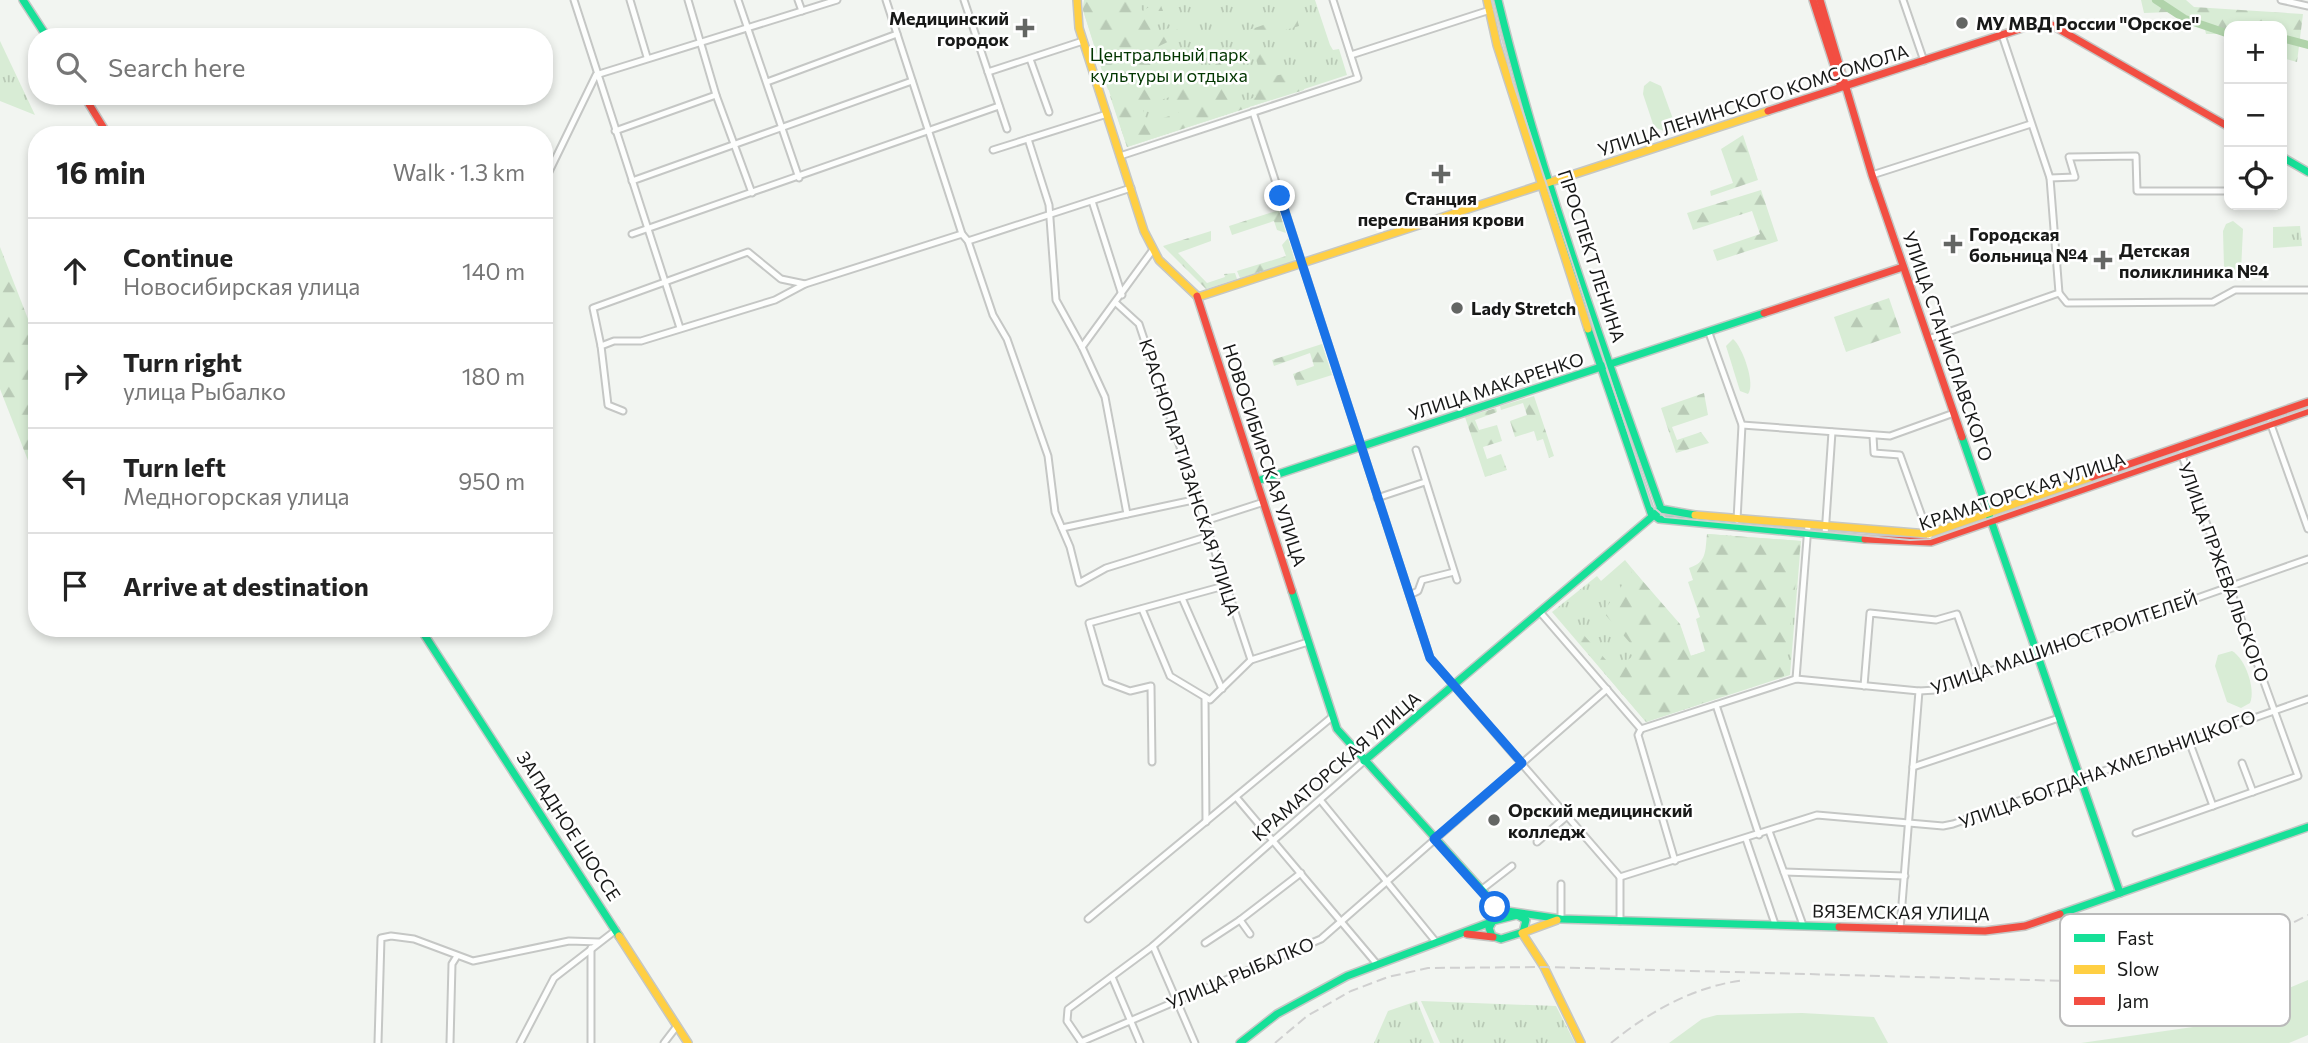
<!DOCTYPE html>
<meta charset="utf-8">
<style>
:root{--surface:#fff;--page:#f2f2f2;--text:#222;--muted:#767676;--line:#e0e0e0}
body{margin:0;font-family:Commissioner,sans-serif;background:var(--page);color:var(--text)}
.controls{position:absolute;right:21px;top:21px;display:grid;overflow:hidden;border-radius:14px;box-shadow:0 4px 10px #0003}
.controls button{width:63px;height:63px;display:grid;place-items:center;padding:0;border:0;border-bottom:2px solid var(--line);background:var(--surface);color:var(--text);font:35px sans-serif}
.stop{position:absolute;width:21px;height:21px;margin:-16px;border:5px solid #1a73e8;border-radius:50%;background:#fff}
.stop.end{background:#1a73e8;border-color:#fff;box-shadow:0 2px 7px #0008}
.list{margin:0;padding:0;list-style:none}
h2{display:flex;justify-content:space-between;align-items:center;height:91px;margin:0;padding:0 28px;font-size:30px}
h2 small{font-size:23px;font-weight:400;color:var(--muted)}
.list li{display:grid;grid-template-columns:46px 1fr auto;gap:21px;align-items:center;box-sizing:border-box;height:105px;padding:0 28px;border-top:2px solid var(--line)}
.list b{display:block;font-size:26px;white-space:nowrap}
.list p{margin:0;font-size:23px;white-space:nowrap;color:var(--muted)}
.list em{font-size:23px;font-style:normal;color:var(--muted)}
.icon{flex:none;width:38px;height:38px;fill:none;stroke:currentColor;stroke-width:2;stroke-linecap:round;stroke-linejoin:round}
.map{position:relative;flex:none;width:2308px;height:1043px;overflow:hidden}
.search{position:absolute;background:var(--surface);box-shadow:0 4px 10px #0003;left:28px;top:28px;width:525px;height:77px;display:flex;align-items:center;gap:18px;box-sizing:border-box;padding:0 24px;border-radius:28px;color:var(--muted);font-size:26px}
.panel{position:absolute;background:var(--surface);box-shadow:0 4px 10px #0003;left:28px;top:126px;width:525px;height:511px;border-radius:28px}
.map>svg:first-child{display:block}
.grass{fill:url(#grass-tufts)}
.forest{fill:url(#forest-firs);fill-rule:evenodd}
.garden{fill:#d8ecd5}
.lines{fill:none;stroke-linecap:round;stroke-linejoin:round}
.river{stroke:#b0d3aa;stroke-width:8}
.street-casing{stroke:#c5c7c5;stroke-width:9}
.fast-casing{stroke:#c5c7c5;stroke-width:10}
.slow-casing{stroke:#c5c7c5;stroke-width:10}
.jam-casing{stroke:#c5c7c5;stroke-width:10}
.street{stroke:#fdfefd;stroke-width:5}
.fast{stroke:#16e098;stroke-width:7}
.slow{stroke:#ffcf43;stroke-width:7}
.jam{stroke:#f24e42;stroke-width:7}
.tram{stroke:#d0d0d0;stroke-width:2}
.rail{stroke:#d0d0d0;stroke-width:2;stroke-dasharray:10 5;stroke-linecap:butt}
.route{stroke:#1a73e8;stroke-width:9}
.poi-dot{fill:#646664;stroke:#fff;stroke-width:2.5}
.labels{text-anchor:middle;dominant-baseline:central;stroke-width:5;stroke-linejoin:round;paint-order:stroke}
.poi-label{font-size:18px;font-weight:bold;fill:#181918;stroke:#fff;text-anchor:start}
.park-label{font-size:18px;fill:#023600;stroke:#fff}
.street-label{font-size:18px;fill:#181918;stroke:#fff}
.key{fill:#fff;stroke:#bababa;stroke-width:2}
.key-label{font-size:19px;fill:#181918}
</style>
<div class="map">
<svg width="2308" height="1043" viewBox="0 0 2308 1043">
<defs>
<pattern id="grass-tufts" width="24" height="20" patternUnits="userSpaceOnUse" patternTransform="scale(1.75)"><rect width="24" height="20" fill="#d8ecd5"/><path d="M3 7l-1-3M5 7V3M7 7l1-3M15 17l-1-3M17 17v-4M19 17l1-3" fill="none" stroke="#b9cab6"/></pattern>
<pattern id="forest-firs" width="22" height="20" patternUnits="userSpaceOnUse" patternTransform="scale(1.75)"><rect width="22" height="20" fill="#d8ecd5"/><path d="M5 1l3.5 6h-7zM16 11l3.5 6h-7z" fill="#b9cab6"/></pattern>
</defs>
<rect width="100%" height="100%" fill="#f2f5f1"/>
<g class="grass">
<path d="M1084,0H1315L1330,45L1333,50L1339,49L1347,75L1127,147L1083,10Z"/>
<path d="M0,41L35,115L0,101Z"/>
<path d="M2300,226L2302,246L2273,248V227Z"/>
<path d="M1708,534L1801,541L1790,675L1646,722L1552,612L1597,576L1601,581L1625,560L1681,628L1690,656L1710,650Z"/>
<path d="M1417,1001L1434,1043H1374L1388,1011Z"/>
<path d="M1421,1001L1556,1006L1575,1043H1440Z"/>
</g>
<g class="forest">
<path d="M1084,0H1133L1143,11L1159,0L1163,11H1154L1153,33L1173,27L1178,30L1176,38L1155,48L1160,55L1177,57L1179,59L1174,67L1108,90L1083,10Z"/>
<path d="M2141,0H2186L2194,7L2303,14L2297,62L2282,58V26H2229V34H2206L2203,21L2171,12L2144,13Z"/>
<path d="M1284,18L1297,19L1299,26L1282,31L1274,27L1270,35L1250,42L1243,32Z"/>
<path d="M1266,51L1275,68L1274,76L1298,71L1304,90L1252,106L1250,99L1256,97L1247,71L1258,66L1255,55Z"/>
<path d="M1220,61L1226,77L1231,76L1240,103L1247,100L1250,107L1127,147L1110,96L1176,72L1186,75ZM1173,96L1179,113L1147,123L1142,106Z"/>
<path d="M1743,135L1758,180L1711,196L1710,191L1733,183L1721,149Z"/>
<path d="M1761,190L1778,241L1717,261L1713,250L1760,234L1752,211L1693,230L1687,213Z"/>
<path d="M1279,210L1286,233L1277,230L1274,221L1232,235L1229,226Z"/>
<path d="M1211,231V241L1178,253L1207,283L1225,277L1224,274L1235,273L1237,279L1206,289L1163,246Z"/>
<path d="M1288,238L1295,261L1240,278L1237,271L1286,256L1282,245Z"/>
<path d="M0,247L37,342V453L29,463L0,389Z"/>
<path d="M1889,298L1901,333L1846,352L1834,317Z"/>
<path d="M1322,344L1332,375L1297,386L1293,374L1314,366L1310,353L1274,366L1272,360Z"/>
<path d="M1704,393L1708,415L1672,427L1677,440L1701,432L1709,443L1676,453L1661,408Z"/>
<path d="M1534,396L1554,456L1549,458L1543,439L1537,441L1534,431L1515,437L1510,421L1527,415L1523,403L1501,410L1500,406Z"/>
<path d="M1496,408L1497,412L1475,420L1479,430L1497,425L1502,441L1483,447L1487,459L1501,454L1507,470L1485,477L1465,417Z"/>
<path d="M1707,534L1801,541L1784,676L1646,722L1575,638L1581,632L1615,670L1638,652L1603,612L1633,570L1680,624L1691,656L1705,651L1696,619L1700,617L1688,582L1693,580L1689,568C1707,562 1705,552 1707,534Z"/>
</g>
<g class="garden">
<path d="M1650,81L1661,86L1673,119L1672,127L1666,132L1654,127L1643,94L1644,86Z"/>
<path d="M2233,221L2243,229L2241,271L2234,274L2224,267L2223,231L2226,224Z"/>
<path d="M1733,339C1742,346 1756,384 1748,394L1740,391L1726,346Z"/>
<path d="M2232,651C2245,658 2256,689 2250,703L2241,708L2227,702L2215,666L2218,655Z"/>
<path d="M2308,980V1035L2289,1043H2081L2200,1026Z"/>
<path d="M1802,1013L1874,1017L1888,1043H1669L1702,1019L1717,1015Z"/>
</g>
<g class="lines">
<g class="river">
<path d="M2156,0L2185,19L2229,34"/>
<path d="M2282,38L2308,45"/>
</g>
<g class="street-casing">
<g id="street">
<path d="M574,0L680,328"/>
<path d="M630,0L647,57"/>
<path d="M688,0L716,95L752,193"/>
<path d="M738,0L799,178"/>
<path d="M798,0L802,11"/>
<path d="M886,0L962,234"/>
<path d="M964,0L1007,129"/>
<path d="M1903,0L1924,61"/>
<path d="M2281,0L2308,6"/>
<path d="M1351,55L1490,10"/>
<path d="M1030,59L1049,112"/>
<path d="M988,72L1083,41"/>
<path d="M767,82L897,34"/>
<path d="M1253,112L1430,658L1620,877"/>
<path d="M615,131L716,95"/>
<path d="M1028,139L1049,205L1056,300L1082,347L1105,397L1127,514"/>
<path d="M993,150L1107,114"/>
<path d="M1120,156L1358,78L1333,0"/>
<path d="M1872,175L2031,124"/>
<path d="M2050,178L2075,177L2069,157L2136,156L2137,191H2229"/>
<path d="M632,181L912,81"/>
<path d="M544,182L596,75L837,0"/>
<path d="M1092,201L1122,295"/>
<path d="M632,234L999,106"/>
<path d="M968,241L993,315L1007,339L1048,456L1055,512L1070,547L1079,583L1106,568L1209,536"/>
<path d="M2059,293L2067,303L2213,302L2235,290H2308"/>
<path d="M1116,303L1139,324L1251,660"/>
<path d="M1709,333L1742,425L1737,520"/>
<path d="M1928,339L2059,293L2050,178L2002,35"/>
<path d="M601,346L593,308L748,252L781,279L805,284"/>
<path d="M1082,347L1152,251"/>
<path d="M623,411L608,405L601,346L614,341H641L775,300L805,284L962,234L968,241L1131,188"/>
<path d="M2270,422L2308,529"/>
<path d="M1742,425L1890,436L1954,413"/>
<path d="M1873,436L1874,453L1900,455L1929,536"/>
<path d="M1416,450L1457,580"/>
<path d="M1377,498L1425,482"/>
<path d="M1205,521L1264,502"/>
<path d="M1062,528L1198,499"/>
<path d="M1825,535L1832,432"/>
<path d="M1410,595L1418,591L1422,580L1454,572"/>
<path d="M1182,598L1222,689"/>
<path d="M1142,609L1170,676L1205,697L1206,822"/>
<path d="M1540,612L1641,729L1796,679L1919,691L1936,690L2308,559"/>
<path d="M1796,679L1808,526"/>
<path d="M1864,686L1870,613L1936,620L1957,614L1979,676"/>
<path d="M1205,697L1210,700L1251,660L1308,642"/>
<path d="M1716,705L1759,835"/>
<path d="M1641,729L1638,735L1675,861"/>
<path d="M2189,741L2213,806"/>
<path d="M1152,762L1151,686L1130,691L1106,682L1089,623L1224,586"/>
<path d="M2242,763L2253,792"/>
<path d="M1913,767L2059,718"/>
<path d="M1236,797L1376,963"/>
<path d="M1321,801L1436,942"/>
<path d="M1769,831L1803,925"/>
<path d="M2136,833L2298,776L2181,453"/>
<path d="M1746,839L1775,924"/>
<path d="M1537,842L1567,816"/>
<path d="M1784,872L1905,876"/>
<path d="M1620,877L1817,815L1943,826L1953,824L2308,699"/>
<path d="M1620,877V921"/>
<path d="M1481,890L1512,866"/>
<path d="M1088,919L1332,717"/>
<path d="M1561,919V884"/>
<path d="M1240,920L1250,934"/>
<path d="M1900,929L1919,691"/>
<path d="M1205,943L1240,920L1301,873"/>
<path d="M1153,946L1195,1043"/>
<path d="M1112,977L1140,1043"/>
<path d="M1081,1042L1321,939L1607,689"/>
<path d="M378,1043L381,938L391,936L414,939L473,961L569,941L599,942"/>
<path d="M450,1043L452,964L457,956"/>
<path d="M520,1043L554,978L616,930"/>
<path d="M591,1043V948"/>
<path d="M664,1043L677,1026"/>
<path d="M1082,1043L1067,1021L1068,1009L1153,946L1364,761"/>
</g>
</g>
<g class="fast-casing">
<g id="fast">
<path d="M23,0L47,37"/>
<path d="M1498,0C1540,173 1601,342 1661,509L1695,515"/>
<path d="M2282,157L2308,172"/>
<path d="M1588,329L1651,513L1659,519L1865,539"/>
<path d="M1962,437L2120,893"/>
<path d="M1257,481L1764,313"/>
<path d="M1292,591L1337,729L1500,910L1561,919L1839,927"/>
<path d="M420,628L619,936"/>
<path d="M1364,761L1661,509"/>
<path d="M2060,914L2308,827"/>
<path d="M1517,915L1526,920L1523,932L1501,939L1492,936L1489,928L1493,921Z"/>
<path d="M1240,1043L1277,1014L1347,976L1491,922L1488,903"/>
</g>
</g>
<g class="slow-casing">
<g id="slow">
<path d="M1077,0L1079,28L1144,231L1159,260L1197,296"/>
<path d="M1487,0L1497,45L1588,329"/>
<path d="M1198,297L1768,111"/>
<path d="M1695,515L1928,534L2092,477"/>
<path d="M1557,920L1522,933L1544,967L1581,1043"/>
<path d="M619,936L688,1043"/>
</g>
</g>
<g class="jam-casing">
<g id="jam">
<path d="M1813,0L1840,84L1844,87"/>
<path d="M1820,0L1872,175L1962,437"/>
<path d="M84,96L108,135"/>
<path d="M1768,111L2035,24H2050L2229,127"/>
<path d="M1197,296L1292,591"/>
<path d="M1764,313L1903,267"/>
<path d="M2092,477L2308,402"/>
<path d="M1865,539L1931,542L2308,411"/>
<path d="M1839,927L1985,931L2025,926L2060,914"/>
<path d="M1467,934L1493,937"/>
</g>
</g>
<use href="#street" class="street"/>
<use href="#fast" class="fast"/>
<use href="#slow" class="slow"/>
<use href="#jam" class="jam"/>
<path class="tram" d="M1492,0L1513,82L1652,506L1665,517L1910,540L1930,539L2308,408"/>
<g class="rail">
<path d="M1275,1043L1307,1016L1351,991L1388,977L1428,968L1544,967L2105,982C2179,977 2243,949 2308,915"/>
<path d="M1611,1043C1650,1011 1695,986 1745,980"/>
</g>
</g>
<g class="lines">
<path class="route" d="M1280,196L1430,658L1522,763L1434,839L1495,907"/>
</g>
<g class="poi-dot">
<circle cx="1962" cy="23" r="7"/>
<path d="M1021.5 17.5h7v7h7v7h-7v7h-7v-7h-7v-7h7z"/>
<path d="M1437.5 163.5h7v7h7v7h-7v7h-7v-7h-7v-7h7z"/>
<path d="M1949.5 233.5h7v7h7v7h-7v7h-7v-7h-7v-7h7z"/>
<path d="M2099.5 249.5h7v7h7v7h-7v7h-7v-7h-7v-7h7z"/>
<circle cx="1457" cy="308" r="7"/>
<circle cx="1494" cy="820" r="7"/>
</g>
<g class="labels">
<g class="poi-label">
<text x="1009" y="18" text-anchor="end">Медицинский<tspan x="1009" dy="21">городок</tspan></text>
<text x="1976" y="23">МУ МВД России "Орское"</text>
<text x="1441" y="198" text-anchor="middle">Станция<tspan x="1441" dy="21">переливания крови</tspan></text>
<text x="1969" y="234">Городская<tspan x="1969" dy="21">больница №4</tspan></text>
<text x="2119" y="250">Детская<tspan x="2119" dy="21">поликлиника №4</tspan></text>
<text x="1471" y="308">Lady Stretch</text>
<text x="1508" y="810">Орский медицинский<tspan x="1508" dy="21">колледж</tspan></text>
</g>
<g class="park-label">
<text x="1169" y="54">Центральный парк<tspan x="1169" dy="21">культуры и отдыха</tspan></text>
</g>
<g class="street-label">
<text transform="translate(1753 100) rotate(-18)">УЛИЦА ЛЕНИНСКОГО КОМСОМОЛА</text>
<text transform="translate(1592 256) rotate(72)">ПРОСПЕКТ ЛЕНИНА</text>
<text transform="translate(1948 346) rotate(71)">УЛИЦА СТАНИСЛАВСКОГО</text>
<text transform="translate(1496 386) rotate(-18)">УЛИЦА МАКАРЕНКО</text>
<text transform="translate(1265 455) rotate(72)">НОВОСИБИРСКАЯ УЛИЦА</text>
<text transform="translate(1190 477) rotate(72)">КРАСНОПАРТИЗАНСКАЯ УЛИЦА</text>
<text transform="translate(2022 491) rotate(-18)">КРАМАТОРСКАЯ УЛИЦА</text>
<text transform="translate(2224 572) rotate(70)">УЛИЦА ПРЖЕВАЛЬСКОГО</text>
<text transform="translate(2064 643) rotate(-19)">УЛИЦА МАШИНОСТРОИТЕЛЕЙ</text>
<text transform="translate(1336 766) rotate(-41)">КРАМАТОРСКАЯ УЛИЦА</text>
<text transform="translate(2107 769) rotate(-20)">УЛИЦА БОГДАНА ХМЕЛЬНИЦКОГО</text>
<text transform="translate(569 826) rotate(57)">ЗАПАДНОЕ ШОССЕ</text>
<text transform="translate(1901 912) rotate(1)">ВЯЗЕМСКАЯ УЛИЦА</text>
<text transform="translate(1240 973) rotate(-23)">УЛИЦА РЫБАЛКО</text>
</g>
</g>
<rect x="2060" y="914" width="230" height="112" rx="10" class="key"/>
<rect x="2074" y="934" width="31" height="8" fill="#16e098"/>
<rect x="2074" y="965" width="31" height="9" fill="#ffcf43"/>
<rect x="2074" y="997" width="31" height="8" fill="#f24e42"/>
<g class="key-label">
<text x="2117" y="945">Fast</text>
<text x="2117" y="976">Slow</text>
<text x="2117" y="1008">Jam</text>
</g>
</svg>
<div class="controls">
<button>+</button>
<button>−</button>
<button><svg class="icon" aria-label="locate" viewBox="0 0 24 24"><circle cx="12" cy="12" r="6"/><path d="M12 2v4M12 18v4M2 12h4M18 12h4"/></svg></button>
</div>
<div class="stop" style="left:1495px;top:907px"></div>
<div class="stop end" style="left:1280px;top:196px"></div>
<div class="search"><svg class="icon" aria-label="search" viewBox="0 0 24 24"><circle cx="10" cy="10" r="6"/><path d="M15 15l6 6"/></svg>Search here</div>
<section class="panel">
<h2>16 min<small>Walk · 1.3 km</small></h2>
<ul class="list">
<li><svg class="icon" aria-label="ahead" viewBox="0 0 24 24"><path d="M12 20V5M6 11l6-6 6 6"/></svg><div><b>Continue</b><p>Новосибирская улица</p></div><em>140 m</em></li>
<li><svg class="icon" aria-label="right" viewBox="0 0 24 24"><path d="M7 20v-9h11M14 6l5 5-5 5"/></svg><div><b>Turn right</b><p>улица Рыбалко</p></div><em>180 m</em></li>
<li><svg class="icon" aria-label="left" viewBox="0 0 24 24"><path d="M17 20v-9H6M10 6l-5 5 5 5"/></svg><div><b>Turn left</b><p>Медногорская улица</p></div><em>950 m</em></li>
<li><svg class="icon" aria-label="arrive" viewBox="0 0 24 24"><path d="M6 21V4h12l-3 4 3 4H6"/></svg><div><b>Arrive at destination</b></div></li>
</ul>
</section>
</div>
